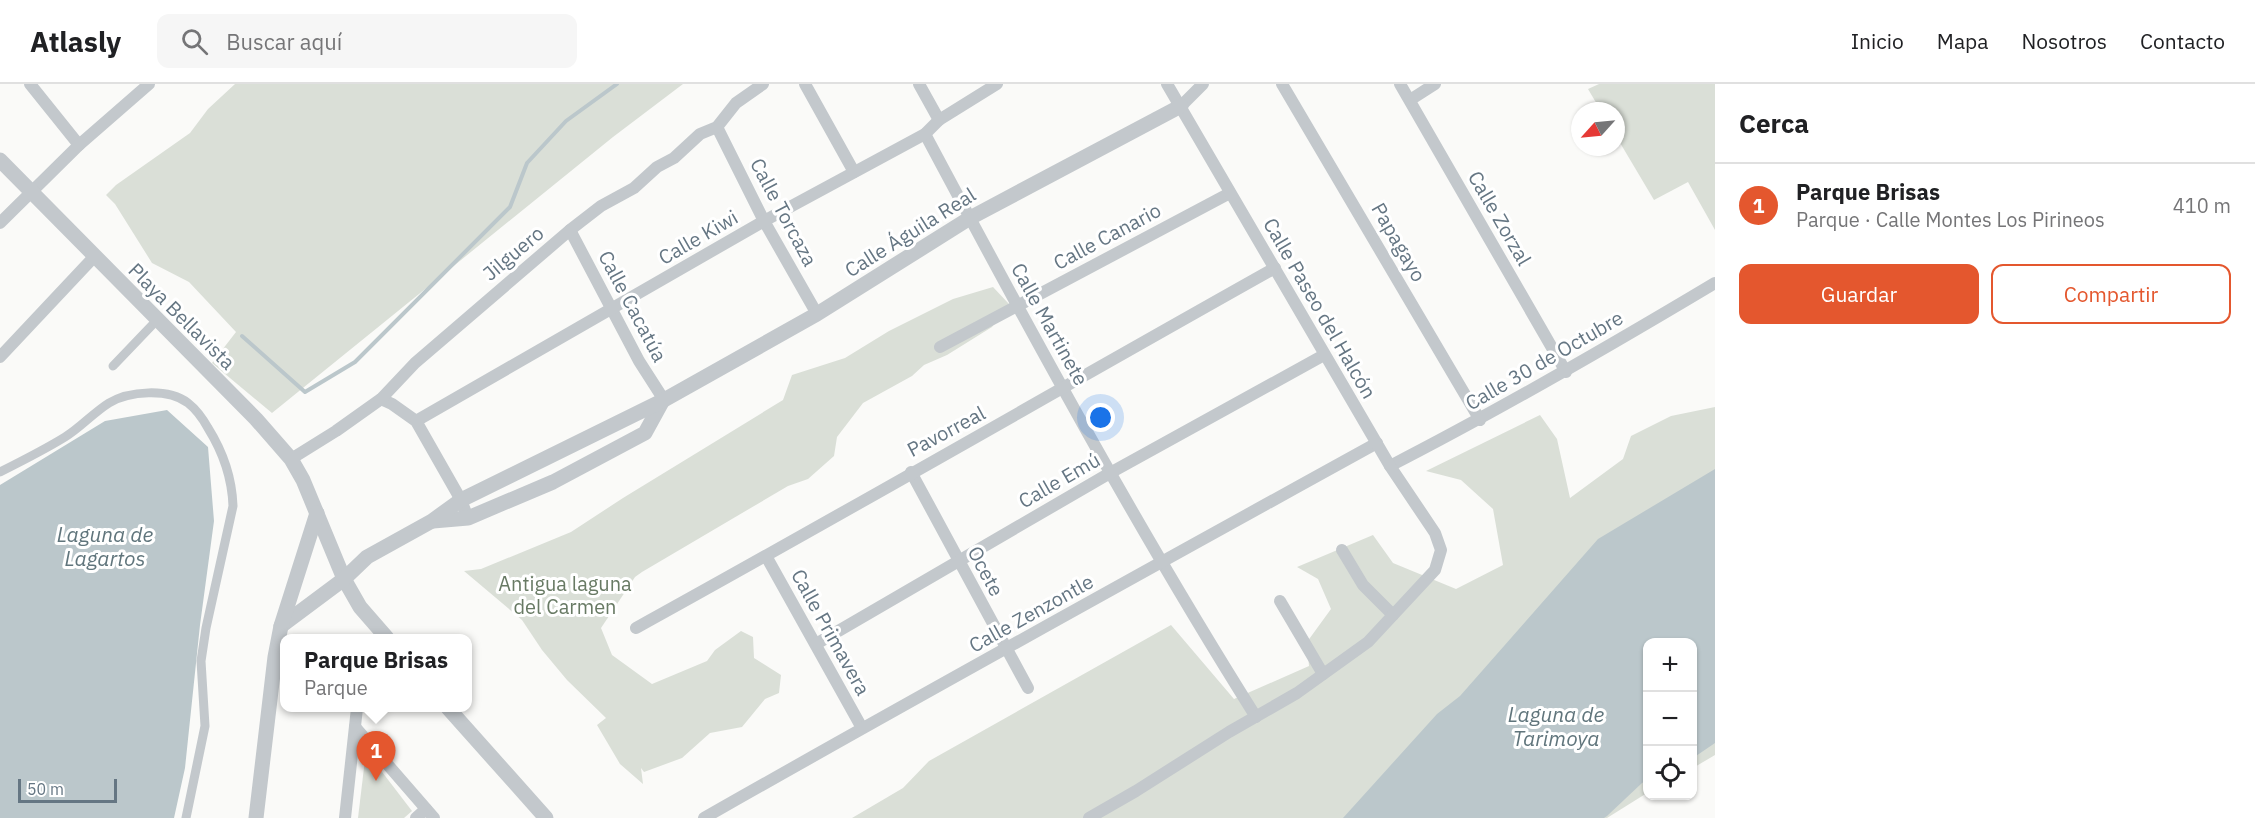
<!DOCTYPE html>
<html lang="es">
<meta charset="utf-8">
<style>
:root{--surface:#fff;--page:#f6f6f6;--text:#202124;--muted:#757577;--line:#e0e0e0;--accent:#e4572e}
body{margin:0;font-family:"IBM Plex Sans",sans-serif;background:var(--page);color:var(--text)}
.controls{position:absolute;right:18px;bottom:18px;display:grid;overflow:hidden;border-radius:12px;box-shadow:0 2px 4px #0004}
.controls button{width:54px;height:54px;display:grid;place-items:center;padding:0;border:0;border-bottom:2px solid var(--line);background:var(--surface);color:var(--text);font:30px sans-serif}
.compass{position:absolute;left:1571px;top:18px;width:54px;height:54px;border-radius:50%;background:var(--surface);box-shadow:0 2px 4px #0004;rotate:243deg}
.scale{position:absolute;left:18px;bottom:15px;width:99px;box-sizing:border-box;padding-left:6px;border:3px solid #657683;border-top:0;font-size:16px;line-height:21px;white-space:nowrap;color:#657683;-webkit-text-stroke:4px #fff;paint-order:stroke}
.you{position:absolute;left:1101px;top:334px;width:21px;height:21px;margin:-15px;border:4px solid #fff;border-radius:50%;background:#1a73e8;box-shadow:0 0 0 9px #1a73e833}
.badge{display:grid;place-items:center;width:39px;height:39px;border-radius:50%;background:var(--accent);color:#fff;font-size:20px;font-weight:700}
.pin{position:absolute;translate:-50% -50px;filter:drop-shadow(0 2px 3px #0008)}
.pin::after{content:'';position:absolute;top:32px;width:21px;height:18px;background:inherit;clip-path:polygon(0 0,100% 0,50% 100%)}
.popup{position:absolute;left:280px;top:550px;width:192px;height:78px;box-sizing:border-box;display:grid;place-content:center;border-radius:12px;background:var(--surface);filter:drop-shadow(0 2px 4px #0005);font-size:20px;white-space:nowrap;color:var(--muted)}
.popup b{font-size:22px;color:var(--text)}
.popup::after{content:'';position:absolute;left:50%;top:100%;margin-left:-12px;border:12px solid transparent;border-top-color:var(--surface)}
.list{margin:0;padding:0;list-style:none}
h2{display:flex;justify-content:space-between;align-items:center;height:78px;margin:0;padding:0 24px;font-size:26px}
h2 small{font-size:20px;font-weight:400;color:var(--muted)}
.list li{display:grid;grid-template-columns:39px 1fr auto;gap:18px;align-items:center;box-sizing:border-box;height:84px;padding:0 24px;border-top:2px solid var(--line)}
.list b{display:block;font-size:22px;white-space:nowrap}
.list p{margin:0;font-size:20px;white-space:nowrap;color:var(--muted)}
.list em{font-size:20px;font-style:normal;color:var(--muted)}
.actions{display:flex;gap:12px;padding:18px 24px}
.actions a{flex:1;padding:14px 0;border:2px solid var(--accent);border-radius:12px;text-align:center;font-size:21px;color:var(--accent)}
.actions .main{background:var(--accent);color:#fff}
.icon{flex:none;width:33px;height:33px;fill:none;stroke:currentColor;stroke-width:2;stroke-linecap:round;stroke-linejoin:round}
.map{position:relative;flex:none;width:1715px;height:734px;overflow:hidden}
header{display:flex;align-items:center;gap:36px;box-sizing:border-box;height:84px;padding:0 30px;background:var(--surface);border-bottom:2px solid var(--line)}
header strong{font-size:28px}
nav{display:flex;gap:33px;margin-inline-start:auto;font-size:21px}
.search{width:420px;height:54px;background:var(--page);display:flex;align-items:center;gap:15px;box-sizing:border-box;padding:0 21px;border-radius:12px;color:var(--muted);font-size:22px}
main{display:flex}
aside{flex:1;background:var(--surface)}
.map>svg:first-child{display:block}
.green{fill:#dadfd7}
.water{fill:#bbc7cb}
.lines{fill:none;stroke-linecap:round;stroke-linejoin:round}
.stream{stroke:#bbc7cb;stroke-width:4}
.pedestrian{stroke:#c3c8cc;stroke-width:9}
.minor{stroke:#c3c8cc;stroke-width:12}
.tertiary{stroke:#c3c8cc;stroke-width:15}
.labels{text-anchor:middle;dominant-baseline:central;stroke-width:6;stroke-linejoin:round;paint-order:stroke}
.street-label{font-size:20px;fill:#657683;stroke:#fff}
.park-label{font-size:20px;fill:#687a64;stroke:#fff}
.water-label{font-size:21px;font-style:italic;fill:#60757c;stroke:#fff}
</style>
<header>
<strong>Atlasly</strong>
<div class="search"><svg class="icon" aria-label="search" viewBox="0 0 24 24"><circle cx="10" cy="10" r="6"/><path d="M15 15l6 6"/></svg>Buscar aquí</div>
<nav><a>Inicio</a><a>Mapa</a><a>Nosotros</a><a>Contacto</a></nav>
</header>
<main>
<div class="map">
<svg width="1715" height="734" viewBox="0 0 1715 734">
<rect width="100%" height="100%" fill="#fafaf8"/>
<g class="green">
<path d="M235,0H683L613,53L272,329L212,279L236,248L189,198L152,179L115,120L106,111L116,101L190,49L208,25Z"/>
<path d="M1599,0H1715V146L1688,98L1654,116L1616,52V27H1601L1588,5Z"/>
<path d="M993,203L1009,220L992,243L947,271L924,281L912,292L863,319L837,353L834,372L808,395L788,402L642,488L635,493L601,544L612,571L652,600L707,577L715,566L741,547L753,553L754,574L781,591L779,609L765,615L742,643L710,649L682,674L644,688L641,684L643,700L620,680L597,641L606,634L567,596L542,566L522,536L464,487L481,485L571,448L623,414L783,316L792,291L845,274L889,247L953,215Z"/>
<path d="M1715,323V671L1693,684L1692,558H1648L1647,709L1607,734H852L903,704L929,677L1171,541L1234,615L1309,582L1307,558L1331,525L1318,495L1297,483L1373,451L1393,479L1456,505L1503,481L1493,425L1461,396L1426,387L1540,331L1557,355L1570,414L1623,375L1631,352L1671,332Z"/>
<path d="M366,667L412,727L404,734H358Z"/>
</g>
<g class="water">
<path d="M167,326L208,363L214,437L200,541L185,684L174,734H0V401L105,337Z"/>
<path d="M1715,385V659L1693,674L1692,558H1648L1647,696L1642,699L1607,732L1604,734H1343L1437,630L1460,612L1598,455Z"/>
</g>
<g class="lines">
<path class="stream" d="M242,252L305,308L355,278L510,123L527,79L566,37L617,0"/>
<g class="pedestrian">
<path d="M113,282L157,236"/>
<path d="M0,388C22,377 44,366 65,353C80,344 93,329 109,319C129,307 168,304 188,319C197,326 203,335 208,344C223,368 232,393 233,422L206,544L201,577L205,642L186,734"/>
</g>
<g class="minor">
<path d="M30,0L79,61"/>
<path d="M805,0L854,88"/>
<path d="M919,0L939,36"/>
<path d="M1282,0L1480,336"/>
<path d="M1400,0L1566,288"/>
<path d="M1410,16L1435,0"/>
<path d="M1181,22L1203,0"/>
<path d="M717,43L764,137L817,230"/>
<path d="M925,50C1030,247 1137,444 1256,633"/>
<path d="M0,139L79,61L149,0"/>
<path d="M570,146L639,277L664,316"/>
<path d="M940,263L1230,109"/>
<path d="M0,273L94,173"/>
<path d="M381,315L392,320L416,337L461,416L468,434"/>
<path d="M416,337L764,137L925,50L939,36L997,0"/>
<path d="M291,375L336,347L381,315L415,279L570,146L601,122L634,104L657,83L674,74L700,50L717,43L736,19L763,0"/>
<path d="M1390,382C1501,325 1608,263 1715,199"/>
<path d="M911,388L1028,604"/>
<path d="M1342,466L1363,501L1393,531"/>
<path d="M766,472L862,644"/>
<path d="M1280,517L1323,590"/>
<path d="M636,544C850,426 1061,304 1275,184"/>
<path d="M816,560L1110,389L1324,271"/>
<path d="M355,643L434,734"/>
<path d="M345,734L357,624"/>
<path d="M416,734L426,725"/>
<path d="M704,734C927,607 1152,483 1377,359"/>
<path d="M1089,734L1136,707L1229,648L1297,609L1368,558L1435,486L1441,466L1435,449L1390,382L1167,0"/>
</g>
<g class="tertiary">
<path d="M0,76L256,335L291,375L303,396L344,495L360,523L387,554"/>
<path d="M433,437L468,434L553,398L645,349L662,318"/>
<path d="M281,542L344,495L367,473L432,437L461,416L664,316L817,230L970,134L1181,22"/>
<path d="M448,624L546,734"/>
<path d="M256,734L275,573L281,542L317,429"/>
</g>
</g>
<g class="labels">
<g class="street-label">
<text transform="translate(784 128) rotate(62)">Calle Torcaza</text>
<text transform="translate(1500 134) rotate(60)">Calle Zorzal</text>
<text transform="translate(910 148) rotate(-32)">Calle Águila Real</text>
<text transform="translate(1107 152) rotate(-28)">Calle Canario</text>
<text transform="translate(698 153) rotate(-30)">Calle Kiwi</text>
<text transform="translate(1399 158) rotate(60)">Papagayo</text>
<text transform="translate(513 169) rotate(-40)">Jilguero</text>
<text transform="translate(633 222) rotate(62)">Calle Cacatúa</text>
<text transform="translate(1320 224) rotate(60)">Calle Paseo del Halcón</text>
<text transform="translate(182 232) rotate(45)">Playa Bellavista</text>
<text transform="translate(1050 240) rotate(61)">Calle Martinete</text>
<text transform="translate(1544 276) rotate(-30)">Calle 30 de Octubre</text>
<text transform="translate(946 347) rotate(-28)">Pavorreal</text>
<text transform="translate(1059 396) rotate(-30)">Calle Emú</text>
<text transform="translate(986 487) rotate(62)">Ocete</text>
<text transform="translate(1031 529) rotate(-29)">Calle Zenzontle</text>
<text transform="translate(831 548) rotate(61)">Calle Primavera</text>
</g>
<g class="park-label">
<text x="565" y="499">Antigua laguna<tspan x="565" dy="23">del Carmen</tspan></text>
</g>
<g class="water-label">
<text x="105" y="450">Laguna de<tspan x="105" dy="24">Lagartos</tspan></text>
<text x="1556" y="630">Laguna de<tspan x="1556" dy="24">Tarimoya</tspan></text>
</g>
</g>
</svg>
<div class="controls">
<button>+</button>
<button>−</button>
<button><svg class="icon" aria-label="locate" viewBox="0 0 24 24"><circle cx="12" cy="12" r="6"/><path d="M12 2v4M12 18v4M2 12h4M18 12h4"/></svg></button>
</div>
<svg class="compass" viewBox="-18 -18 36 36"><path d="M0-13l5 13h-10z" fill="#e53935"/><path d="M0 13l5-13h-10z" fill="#757577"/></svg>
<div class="scale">50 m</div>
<div class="you"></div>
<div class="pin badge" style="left:376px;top:697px">1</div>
<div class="popup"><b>Parque Brisas</b>Parque</div>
</div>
<aside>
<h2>Cerca<small></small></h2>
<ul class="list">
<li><span class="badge">1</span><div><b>Parque Brisas</b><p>Parque · Calle Montes Los Pirineos</p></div><em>410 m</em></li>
</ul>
<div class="actions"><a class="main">Guardar</a><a>Compartir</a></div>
</aside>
</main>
